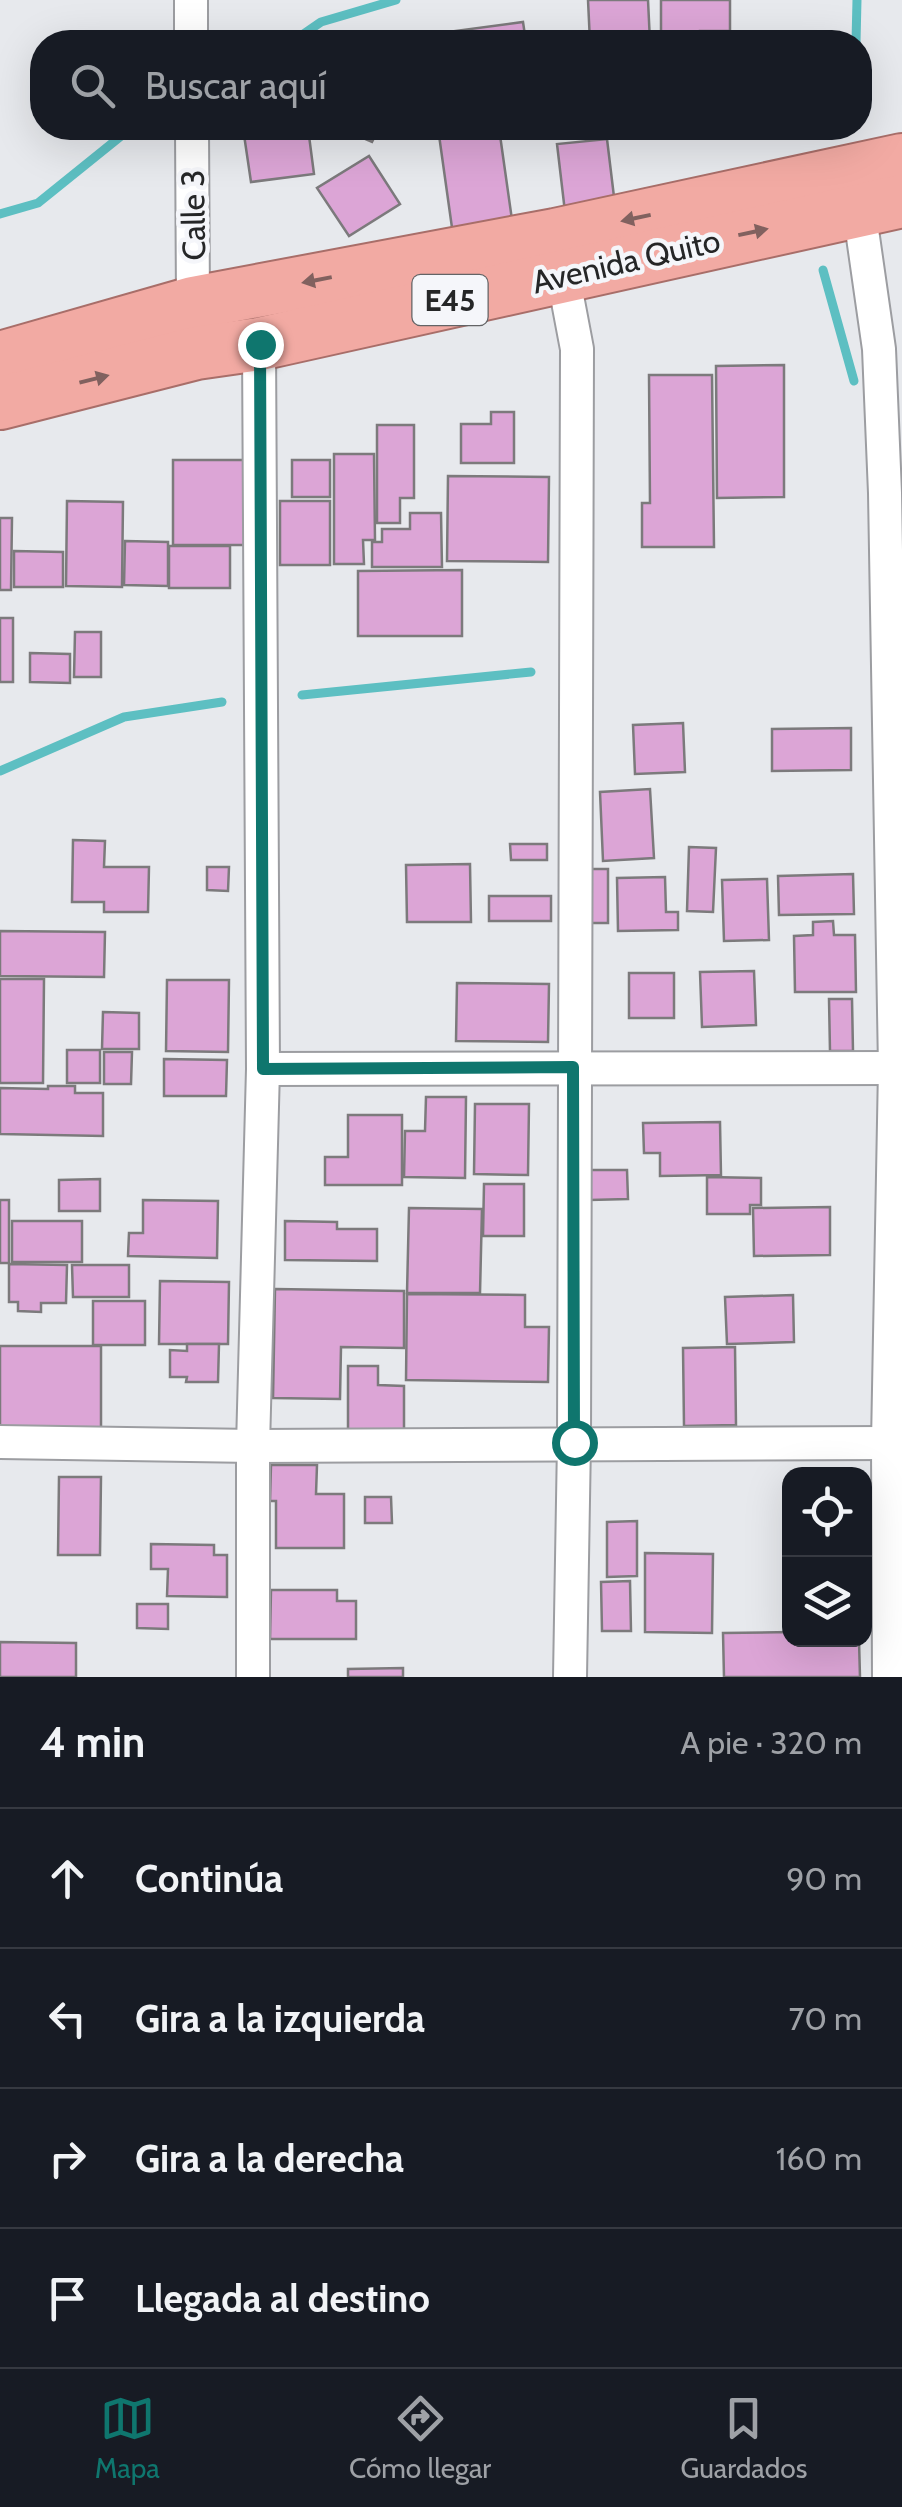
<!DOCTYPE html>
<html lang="es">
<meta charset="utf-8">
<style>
:root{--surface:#171b24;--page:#242831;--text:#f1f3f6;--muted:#9ea1a6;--line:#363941;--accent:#0f766e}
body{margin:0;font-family:Cabin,sans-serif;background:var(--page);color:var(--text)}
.controls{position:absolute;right:30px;bottom:30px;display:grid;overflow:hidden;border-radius:20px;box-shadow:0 10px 40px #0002}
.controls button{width:90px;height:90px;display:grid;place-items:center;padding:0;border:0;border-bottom:2px solid var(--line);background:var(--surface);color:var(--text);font:50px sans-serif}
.stop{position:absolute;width:30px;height:30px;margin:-22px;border:8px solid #0f766e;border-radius:50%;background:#fff}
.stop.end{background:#0f766e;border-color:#fff;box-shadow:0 2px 10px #0008}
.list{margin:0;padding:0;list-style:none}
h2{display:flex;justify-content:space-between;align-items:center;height:130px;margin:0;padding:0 40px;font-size:42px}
h2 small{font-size:32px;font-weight:400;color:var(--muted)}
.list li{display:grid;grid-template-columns:65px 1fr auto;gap:30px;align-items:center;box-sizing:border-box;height:140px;padding:0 40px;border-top:2px solid var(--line)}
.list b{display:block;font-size:38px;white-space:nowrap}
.list em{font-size:32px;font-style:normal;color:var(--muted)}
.icon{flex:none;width:55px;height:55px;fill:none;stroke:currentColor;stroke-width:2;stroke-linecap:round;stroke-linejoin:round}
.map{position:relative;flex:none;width:902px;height:1677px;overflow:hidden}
.search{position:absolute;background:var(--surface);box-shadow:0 10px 40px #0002;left:30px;right:30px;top:30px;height:110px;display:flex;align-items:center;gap:25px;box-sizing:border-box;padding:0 35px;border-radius:40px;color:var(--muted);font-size:38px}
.sheet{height:690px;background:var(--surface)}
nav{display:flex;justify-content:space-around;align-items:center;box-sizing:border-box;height:140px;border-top:2px solid var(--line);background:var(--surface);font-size:28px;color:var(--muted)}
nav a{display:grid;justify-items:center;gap:5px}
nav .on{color:var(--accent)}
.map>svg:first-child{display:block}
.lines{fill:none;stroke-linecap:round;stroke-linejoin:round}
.stream{stroke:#5dbfc2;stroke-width:9}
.building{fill:#dca5d6;stroke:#7c7a7c;stroke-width:2.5}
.minor-casing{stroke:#9c9da1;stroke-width:36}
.trunk-casing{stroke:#a86e69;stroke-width:56}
.minor{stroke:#fff;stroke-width:32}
.trunk{stroke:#f2aaa3;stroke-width:52}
.oneway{fill:#81615f}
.route{stroke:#0f766e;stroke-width:12}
.labels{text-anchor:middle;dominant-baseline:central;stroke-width:9;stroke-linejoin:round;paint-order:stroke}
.shield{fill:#f5f6fa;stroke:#636466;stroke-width:2.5}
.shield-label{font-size:30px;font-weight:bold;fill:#252627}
.street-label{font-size:32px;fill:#252627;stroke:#f5f6fa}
</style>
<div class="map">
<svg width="902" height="1677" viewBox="0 0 902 1677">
<rect width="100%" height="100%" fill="#e7e9ed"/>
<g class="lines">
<g class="stream">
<path d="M292,42L321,22L396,0"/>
<path d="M856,42L857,0"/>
<path d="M819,129L820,128"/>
<path d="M0,214L38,203L131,128"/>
<path d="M823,270L854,381"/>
<path d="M302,695L531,672"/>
<path d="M0,771L124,717L222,702"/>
</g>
</g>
<g class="building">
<path d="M588,0H648L650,42H590Z"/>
<path d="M661,0H730V31H700V42H684V32H661Z"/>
<path d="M523,22L526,42H426L425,35Z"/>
<path d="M243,128H308L314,174L251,182Z"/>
<path d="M340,128H379L372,142Z"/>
<path d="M438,128H499L514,234L454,242Z"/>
<path d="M607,139L615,205L565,212L557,144Z"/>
<path d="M369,156L400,204L349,236L317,188Z"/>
<path d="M784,365V497L717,498L716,366Z"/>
<path d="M649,375H712L714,547H642V503H650Z"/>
<path d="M491,412H514V463H461V424H491Z"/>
<path d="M377,425H414V498H400V523H377Z"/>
<path d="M334,454H374L375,540H363L364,564H334Z"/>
<rect x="173" y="460" width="73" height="85"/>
<rect x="292" y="460" width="38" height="37"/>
<path d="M448,476L549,477L548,562L447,561Z"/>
<path d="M67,501L123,502L122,587L66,586Z"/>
<rect x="280" y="501" width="50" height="64"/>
<path d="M410,513H441L442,567H372V542H382V529H410Z"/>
<path d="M0,518H12L11,590H0Z"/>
<path d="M125,541L168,542V586L124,585Z"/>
<rect x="169" y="546" width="61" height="42"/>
<path d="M14,551L63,552V587H14Z"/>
<path d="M462,570V636H358V571Z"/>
<rect x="0" y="618" width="13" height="64"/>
<path d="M75,632H101V677H74Z"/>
<path d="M30,653L70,654V683L30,682Z"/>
<path d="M683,723L685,772L635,774L633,725Z"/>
<path d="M851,728V770L772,771V729Z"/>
<path d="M650,789L654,858L603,861L600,792Z"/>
<path d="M73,840L105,841L104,867H149L148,912H104V902H72Z"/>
<path d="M510,844H547V860H511Z"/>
<path d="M689,847L716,848L713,912L687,911Z"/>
<path d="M470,864L471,922H407L406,865Z"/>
<path d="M207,867H229L228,891L207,890Z"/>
<rect x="580" y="869" width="28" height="54"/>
<path d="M853,874L854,914L779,915L778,876Z"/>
<path d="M665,877L666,912H678V930L618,931L617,878Z"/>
<path d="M767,879L769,940L724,941L722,880Z"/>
<rect x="489" y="896" width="62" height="25"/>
<path d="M833,921L834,935H855L856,992H795L794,936L813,935V922Z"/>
<path d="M0,931L105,932L104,977L0,976Z"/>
<path d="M754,971L756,1025L702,1027L700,972Z"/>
<rect x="629" y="973" width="45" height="45"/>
<path d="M0,979H44L43,1083H0Z"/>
<path d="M167,980H229L228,1052L166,1051Z"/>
<path d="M457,983L549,984L548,1042L456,1041Z"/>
<path d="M829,999H852L853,1051H830Z"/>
<path d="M103,1012L139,1013V1049H102Z"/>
<rect x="67" y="1050" width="33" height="33"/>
<path d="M104,1052H132L131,1084H104Z"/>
<path d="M164,1059L227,1060L226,1096H164Z"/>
<path d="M48,1086H75V1093H103V1136L0,1134V1088L48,1089Z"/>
<path d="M426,1097H466L465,1178L404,1177L405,1131H425Z"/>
<path d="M475,1104H529L528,1175L474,1174Z"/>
<path d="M348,1115H402V1185H325V1157H348Z"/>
<path d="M720,1122L721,1175L660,1176V1153H644L643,1123Z"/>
<path d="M590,1170H627L628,1199L590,1200Z"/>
<path d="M707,1177L761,1178V1205H750V1214H707Z"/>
<path d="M100,1179V1211H59V1180Z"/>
<path d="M484,1184H524V1236H483Z"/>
<rect x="0" y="1200" width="9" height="63"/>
<path d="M143,1200L218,1201L217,1258L128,1256L129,1233H143Z"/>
<path d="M830,1207V1255L754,1256L753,1208Z"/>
<path d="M409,1208L482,1209L480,1293H407Z"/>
<rect x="12" y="1221" width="70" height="41"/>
<path d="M285,1221L337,1222V1229H377V1261L285,1260Z"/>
<path d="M9,1264L67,1265L66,1303H41V1312L18,1311V1302H9Z"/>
<path d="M72,1265H129V1297H73Z"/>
<path d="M160,1281L229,1282L228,1344H159Z"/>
<path d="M275,1289L404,1291V1348L341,1347L340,1399L273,1398Z"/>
<path d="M407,1294L525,1295V1327H549L548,1382L406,1380Z"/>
<path d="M793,1295L794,1342L727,1344L725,1297Z"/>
<rect x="93" y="1301" width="52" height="44"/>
<path d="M187,1344H219L218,1382H186L187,1377H170V1350L187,1351Z"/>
<path d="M0,1346H101V1435L0,1436Z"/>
<path d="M735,1347L736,1425L684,1426L683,1348Z"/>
<path d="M348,1366H378V1385L404,1386V1435H348Z"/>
<path d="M271,1465H317L316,1494H344V1548H276V1501H270Z"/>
<path d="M59,1477H101L100,1555H58Z"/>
<path d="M365,1497H391L392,1523H365Z"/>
<path d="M637,1521V1576L607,1577V1522Z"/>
<path d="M151,1544L214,1545V1555H227V1597L167,1596L168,1569H151Z"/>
<path d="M645,1553L713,1554L712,1633L645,1632Z"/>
<path d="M630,1581L631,1631H602L601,1582Z"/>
<path d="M271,1590H337V1601H356V1639H270Z"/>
<path d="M137,1604H168V1629L137,1628Z"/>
<path d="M790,1632V1640H859L860,1677H724L723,1633Z"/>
<path d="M0,1642L76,1643V1677H0Z"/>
<path d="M403,1668V1677H348V1669Z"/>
</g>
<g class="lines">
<g class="minor-casing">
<g id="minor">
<path d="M191,0V42"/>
<path d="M192,128L193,303"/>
<path d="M859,209L879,349L885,493L895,1068L888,1443L889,1677"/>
<path d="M563,275L577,349L574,1442L570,1677"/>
<path d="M263,1069L902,1068"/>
<path d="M0,1442L253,1446L888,1443"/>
<path d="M253,1677V1446L263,1069L259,344"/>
</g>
</g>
<g class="trunk-casing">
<g id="trunk">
<path d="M0,358L193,303L555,235L902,160"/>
<path d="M0,403L196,353L259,344L902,201"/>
</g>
</g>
<use href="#minor" class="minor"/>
<use href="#trunk" class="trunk"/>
</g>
<defs><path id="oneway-solid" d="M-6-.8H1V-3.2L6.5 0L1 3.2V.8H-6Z" transform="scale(2.5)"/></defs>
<g class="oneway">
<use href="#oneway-solid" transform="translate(636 218) rotate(168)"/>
<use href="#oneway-solid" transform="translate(753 232) rotate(-12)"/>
<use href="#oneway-solid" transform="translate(317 280) rotate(169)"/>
<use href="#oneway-solid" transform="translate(94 379) rotate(-14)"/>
</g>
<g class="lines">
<path class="route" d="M260,344L263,1069L573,1067L574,1442"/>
</g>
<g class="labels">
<rect class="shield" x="412.5" y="275" width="75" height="50" rx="8"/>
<g class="shield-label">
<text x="450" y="300">E45</text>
</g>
<g class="street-label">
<text transform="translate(193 215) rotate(-91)">Calle 3</text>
<text transform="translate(626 261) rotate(-13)">Avenida Quito</text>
</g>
</g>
</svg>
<div class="controls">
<button><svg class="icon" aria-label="locate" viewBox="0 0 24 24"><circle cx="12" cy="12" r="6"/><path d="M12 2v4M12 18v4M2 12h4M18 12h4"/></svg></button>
<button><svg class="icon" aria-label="layers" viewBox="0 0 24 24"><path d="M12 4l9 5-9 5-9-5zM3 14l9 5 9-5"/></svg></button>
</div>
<div class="stop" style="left:574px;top:1442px"></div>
<div class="stop end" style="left:260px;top:344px"></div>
<div class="search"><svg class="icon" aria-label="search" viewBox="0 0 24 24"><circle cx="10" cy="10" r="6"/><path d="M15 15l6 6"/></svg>Buscar aquí</div>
</div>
<section class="sheet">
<h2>4 min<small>A pie · 320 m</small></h2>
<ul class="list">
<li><svg class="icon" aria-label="ahead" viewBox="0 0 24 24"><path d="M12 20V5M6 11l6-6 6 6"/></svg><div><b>Continúa</b></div><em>90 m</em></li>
<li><svg class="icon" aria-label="left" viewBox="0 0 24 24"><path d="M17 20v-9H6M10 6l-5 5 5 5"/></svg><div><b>Gira a la izquierda</b></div><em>70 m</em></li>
<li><svg class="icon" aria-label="right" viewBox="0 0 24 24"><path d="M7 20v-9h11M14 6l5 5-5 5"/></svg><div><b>Gira a la derecha</b></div><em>160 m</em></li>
<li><svg class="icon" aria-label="arrive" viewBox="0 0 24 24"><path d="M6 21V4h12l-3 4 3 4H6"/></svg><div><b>Llegada al destino</b></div></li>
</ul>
</section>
<nav>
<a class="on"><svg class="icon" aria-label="map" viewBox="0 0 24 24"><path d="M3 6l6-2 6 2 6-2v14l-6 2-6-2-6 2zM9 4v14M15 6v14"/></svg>Mapa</a>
<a><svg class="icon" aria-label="directions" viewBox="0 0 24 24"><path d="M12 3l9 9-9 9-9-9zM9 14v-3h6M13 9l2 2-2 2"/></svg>Cómo llegar</a>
<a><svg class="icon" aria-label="saved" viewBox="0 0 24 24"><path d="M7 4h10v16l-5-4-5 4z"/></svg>Guardados</a>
</nav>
